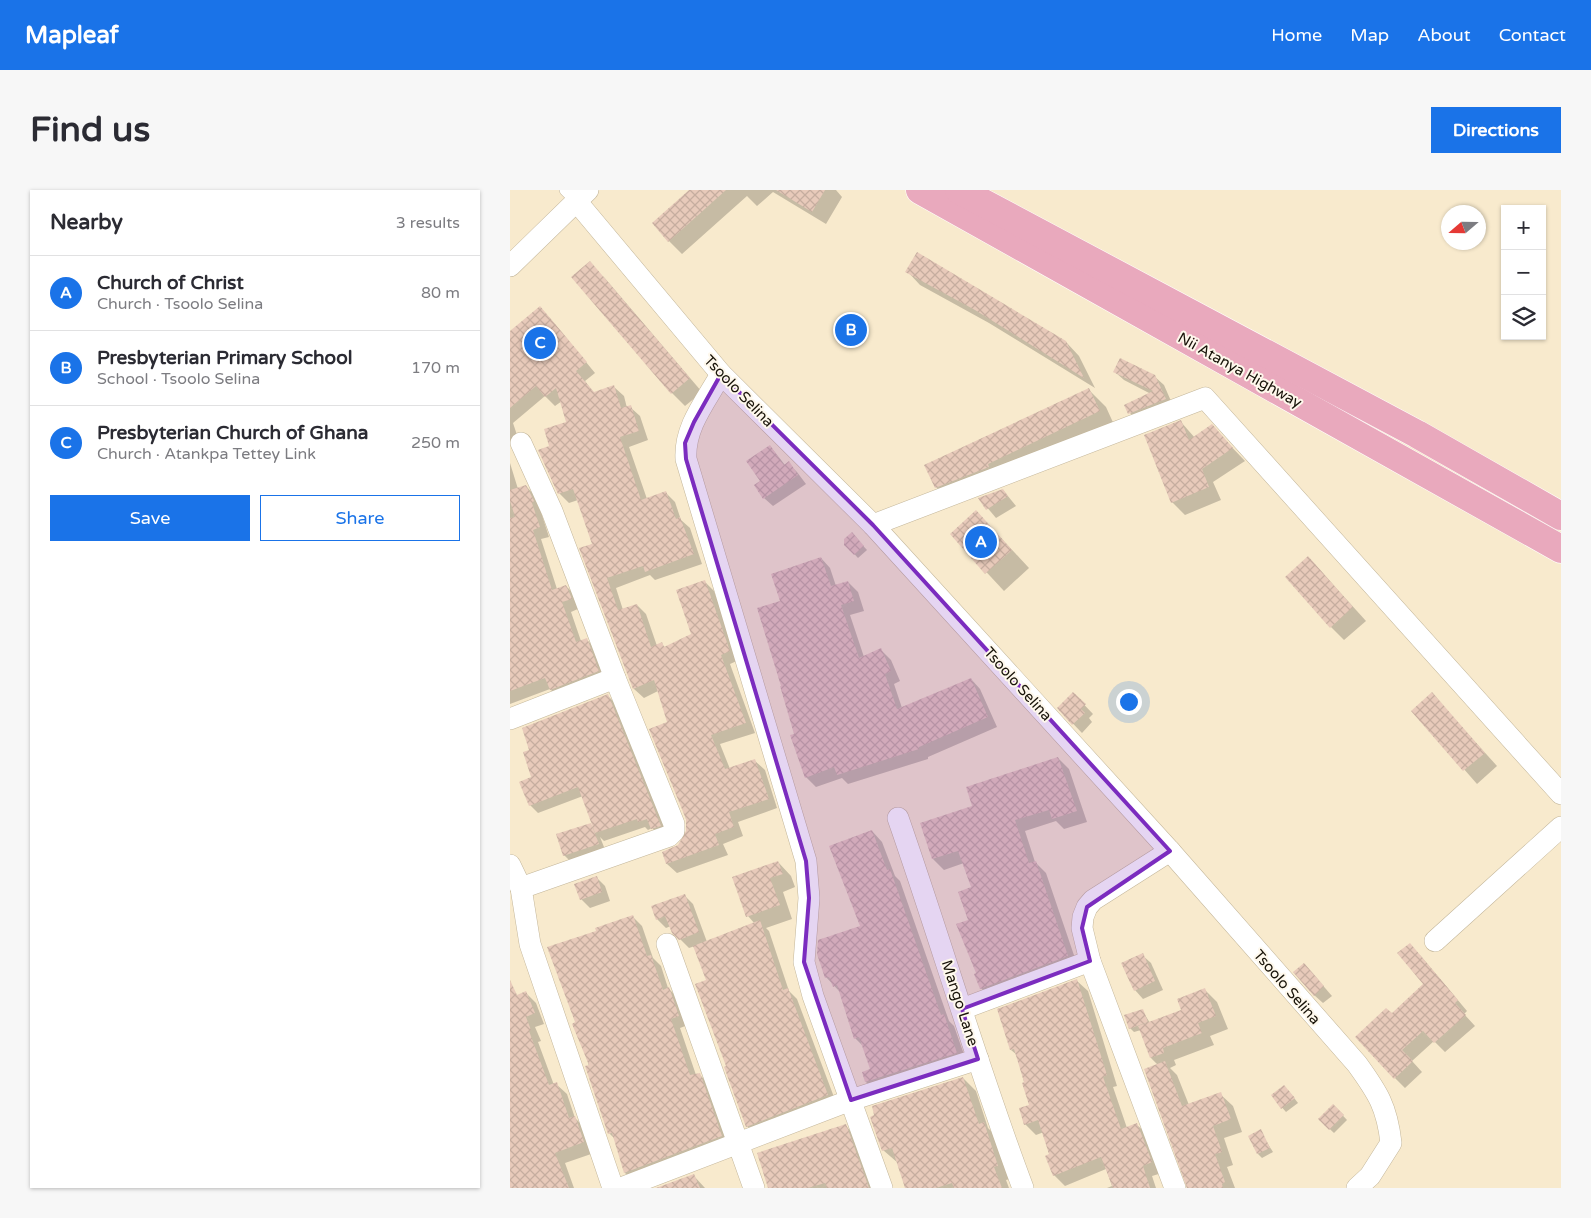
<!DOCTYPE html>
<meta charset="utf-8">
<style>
:root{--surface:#fff;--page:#f7f7f7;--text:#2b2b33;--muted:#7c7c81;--line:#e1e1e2;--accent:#1a73e8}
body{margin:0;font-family:"Varela Round",sans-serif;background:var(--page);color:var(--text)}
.controls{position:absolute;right:15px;top:15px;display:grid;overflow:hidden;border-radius:0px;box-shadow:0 1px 4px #0004}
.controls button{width:45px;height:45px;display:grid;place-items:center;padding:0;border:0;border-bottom:1px solid var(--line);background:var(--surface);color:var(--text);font:25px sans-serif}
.compass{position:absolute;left:931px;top:15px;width:45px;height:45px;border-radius:50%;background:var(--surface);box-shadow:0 1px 4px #0004;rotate:250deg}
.you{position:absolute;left:618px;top:511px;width:18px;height:18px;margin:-12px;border:4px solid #fff;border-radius:50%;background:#1a73e8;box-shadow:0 0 0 8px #1a73e833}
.badge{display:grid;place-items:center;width:32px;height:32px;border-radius:50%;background:var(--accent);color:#fff;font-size:16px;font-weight:700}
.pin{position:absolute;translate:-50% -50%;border:2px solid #fff;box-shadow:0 1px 5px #0006}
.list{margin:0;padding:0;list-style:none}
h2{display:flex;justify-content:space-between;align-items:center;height:65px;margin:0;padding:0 20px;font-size:21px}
h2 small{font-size:16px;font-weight:400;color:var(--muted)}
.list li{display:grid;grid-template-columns:32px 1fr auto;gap:15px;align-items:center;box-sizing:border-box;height:75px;padding:0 20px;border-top:1px solid var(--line)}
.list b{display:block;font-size:19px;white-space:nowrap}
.list p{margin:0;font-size:16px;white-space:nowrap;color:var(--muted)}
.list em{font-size:16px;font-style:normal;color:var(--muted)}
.actions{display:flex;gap:10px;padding:15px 20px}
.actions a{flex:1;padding:11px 0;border:1px solid var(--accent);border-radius:0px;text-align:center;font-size:18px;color:var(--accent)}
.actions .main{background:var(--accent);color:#fff}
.icon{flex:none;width:28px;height:28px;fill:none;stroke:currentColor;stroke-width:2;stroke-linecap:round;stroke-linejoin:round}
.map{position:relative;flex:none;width:1051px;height:998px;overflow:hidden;border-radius:0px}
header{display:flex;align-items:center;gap:30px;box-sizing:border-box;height:70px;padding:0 25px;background:var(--accent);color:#fff}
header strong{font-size:24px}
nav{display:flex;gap:28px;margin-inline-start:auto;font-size:18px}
.intro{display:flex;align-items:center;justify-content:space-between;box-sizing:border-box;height:120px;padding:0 30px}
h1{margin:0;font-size:35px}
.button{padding:12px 22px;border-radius:0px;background:var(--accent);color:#fff;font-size:18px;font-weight:700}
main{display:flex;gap:30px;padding:0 30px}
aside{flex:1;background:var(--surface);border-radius:0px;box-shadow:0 1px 4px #0004}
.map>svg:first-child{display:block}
.shadow{fill:#0003}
.building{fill:url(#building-cross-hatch)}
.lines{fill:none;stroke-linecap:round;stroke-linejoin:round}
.service-casing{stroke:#c3b69a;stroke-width:12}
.minor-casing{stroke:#c3b69a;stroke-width:22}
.primary-casing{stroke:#fff;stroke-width:29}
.service{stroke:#fff;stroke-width:11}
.minor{stroke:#fff;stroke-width:21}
.primary{stroke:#e9a9bd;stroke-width:28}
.marked{fill:#7b2cbf;fill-opacity:0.2;stroke:#7b2cbf;stroke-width:4;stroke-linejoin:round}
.labels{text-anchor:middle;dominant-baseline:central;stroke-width:4;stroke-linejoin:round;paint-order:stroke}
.street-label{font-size:15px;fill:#181309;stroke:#fef8ec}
</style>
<header>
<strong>Mapleaf</strong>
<nav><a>Home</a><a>Map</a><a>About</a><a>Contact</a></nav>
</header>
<div class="intro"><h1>Find us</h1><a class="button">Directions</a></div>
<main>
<aside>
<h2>Nearby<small>3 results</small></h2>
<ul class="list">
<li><span class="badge">A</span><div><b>Church of Christ</b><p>Church · Tsoolo Selina</p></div><em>80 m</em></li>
<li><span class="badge">B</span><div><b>Presbyterian Primary School</b><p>School · Tsoolo Selina</p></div><em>170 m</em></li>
<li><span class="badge">C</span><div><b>Presbyterian Church of Ghana</b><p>Church · Atankpa Tettey Link</p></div><em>250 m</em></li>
</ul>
<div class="actions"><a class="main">Save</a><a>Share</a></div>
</aside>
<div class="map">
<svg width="1051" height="998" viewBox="0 0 1051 998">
<defs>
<pattern id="building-cross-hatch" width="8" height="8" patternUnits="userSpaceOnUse" patternTransform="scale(1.25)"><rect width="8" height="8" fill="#e8caba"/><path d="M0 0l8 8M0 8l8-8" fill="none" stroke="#c6ad9f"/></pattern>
</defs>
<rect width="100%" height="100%" fill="#f8eacd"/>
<g class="shadow">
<path d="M181,0H326L332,7L316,34L263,2L247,16L237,6L172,64L159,51Z"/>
<path d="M397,81L556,152L569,166L585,198L479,133L410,95Z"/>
<path d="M93,86L192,202L175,216L162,203Z"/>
<path d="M39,127L85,183L75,191L84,203L104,197L114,206L117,218L120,217L130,226L138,250L119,257L137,309L155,302L165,312L171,330L180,338L192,374L145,390L140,385L106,398L113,420L127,415L136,424L147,456L151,454L156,458L183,445L194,391L204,401L229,470L220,474L245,543L210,554L220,579L245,571L255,580L267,618L228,632L233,646L213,654L218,665L167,683L157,674L153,662L169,656L178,641L159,533L148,501L134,508L124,499L71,358L83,354L68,310L59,313L49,303L41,256L58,232L52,211L45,216L35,206L3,233L8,248L0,254V142Z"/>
<path d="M605,182L644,186L654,195L664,218L628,232L620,223L641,204L614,190Z"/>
<path d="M578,199L596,217L606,239L443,315L426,297Z"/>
<path d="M671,232L685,248L714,249L735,271L703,292L711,310L675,325L662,312Z"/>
<path d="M260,256L275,275L278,273L287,282L296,294L263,316L254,308L252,291Z"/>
<path d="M0,273L8,299L16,296L25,306L33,321L31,322L39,347L31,349L47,399L56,396L66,406L70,418L61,422L71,451L76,449L86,459L98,490L50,509L40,499L0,514Z"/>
<path d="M493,300L506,316L486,328L470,309Z"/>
<path d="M466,321L519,378L494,401L441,344Z"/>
<path d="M342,344L357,360L348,368L336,355Z"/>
<path d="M798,367L856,431L834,450L821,437Z"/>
<path d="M311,368L320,378L326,396L338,392L348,402L354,421L340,425L354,467L371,460L381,470L390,491L384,494L392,518L461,489L470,499L487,537L418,567V569L338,594L332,588L306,597L296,587L285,545L272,412Z"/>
<path d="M563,503L583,524L579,528L582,532L572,543L548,518Z"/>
<path d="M922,504L987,576L967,594L903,521Z"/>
<path d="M98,506L106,514L159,644L151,647L142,638L138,640L135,637L94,651L90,647L96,662L62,673L54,665L80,634L84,638L73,606L28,623L20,615L22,588L21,561Z"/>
<path d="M548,568L559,579L577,632L554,639L546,631L515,641L525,672L536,683L568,777L481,809L471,798L468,784L447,734L459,731L463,698L454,673L434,680L423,669L412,634L463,617Z"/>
<path d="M362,641L372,652L385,686L390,691L439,831L444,836L457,873L366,902L356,892L353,883L362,880L354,857L345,848L330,802L316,787L352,736Z"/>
<path d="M268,672L281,686L285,697L273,702L282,729L256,738L259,741L279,801L287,809L327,915L246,946L237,936L218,877L198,791L185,756L179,758L163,742L161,736L156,738L147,729L174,705L183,714L197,752L245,734L238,726Z"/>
<path d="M86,687L95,696L100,711L80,718L71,709Z"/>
<path d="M122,726L132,736L143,768L151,776L158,798L168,808L178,835L170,838L186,885L189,884L199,894L221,955L125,992L115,983L105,949L99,943L66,833L87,742Z"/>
<path d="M632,765L641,773L653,800L633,809L625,800Z"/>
<path d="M910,765L957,821L954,824L965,836L935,862L924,851L902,871L912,882L895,898L885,888L882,825L915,794Z"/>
<path d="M802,783L822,806L813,813L804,805Z"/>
<path d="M567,791L578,801L607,896L603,897L617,938L627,935L638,945L652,983L642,986L646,998H597L602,996L596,979L555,996L544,985L534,942L526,945L515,934L520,915L507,865L501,860Z"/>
<path d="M695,800L707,812L718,839L700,846L704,855L664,870L666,875L660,878L667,885L679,915L710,904L723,916L732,942L714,948L723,975L717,977L725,998H677L648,875L641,868L631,840L624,842L620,838L632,820L640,833L673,820Z"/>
<path d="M16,803L26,813L34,834L25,837L31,851L28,852L44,895L46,894L57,904L65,928L75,938L84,963L55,973L64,998H0V809Z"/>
<path d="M453,888L466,901L478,938L486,946L500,989L496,990L499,998H396L388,973L373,960Z"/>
<path d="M778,900L788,913L776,922L762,906Z"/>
<path d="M823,915L837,930L824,943L809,929Z"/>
<path d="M336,936L348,949L366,998H259Z"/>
<path d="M750,941L763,962L752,968L748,964Z"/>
<path d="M183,985L195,998H149Z"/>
</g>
<g class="building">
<path d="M179,0H216L158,52L142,33Z"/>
<path d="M266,0H315L302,22Z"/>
<path d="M407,62L556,151L574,188L465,120L395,82Z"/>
<path d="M80,71L180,188L161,204L61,87Z"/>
<path d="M30,116L77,172L66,181L84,202L104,195L111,218L121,215L129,241L110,247L131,310L156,301L166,329L170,327L184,364L135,382L133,376L97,388L108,420L127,414L141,457L152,452L154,457L181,444L166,400L195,390L220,461L211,465L236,533L201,545L215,579L245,569L259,609L219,622L224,637L205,644L209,655L156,674L152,662L168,655L176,641V629L139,539L157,532L144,490L123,499L69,358L82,354L63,299L48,304L28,260L39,256L34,239L56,232L46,198L35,207L26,196L0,218V141Z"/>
<path d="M610,168L645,185L656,209L618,224L614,215L643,201L603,182Z"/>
<path d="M579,198L590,221L478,274L479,277L425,298L414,275Z"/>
<path d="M671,230L679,250L702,234L723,258L692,279L699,297L661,313L634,245Z"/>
<path d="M260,255L274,275L279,271L288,285L253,309L244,295L250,291L236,271Z"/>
<path d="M16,295L24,311L22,313L30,337L23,340L42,400L56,395L62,409L52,412L66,452L77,448L89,481L40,500L35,488L0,501V328L5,327L0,311V300Z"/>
<path d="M493,299L498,306L476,320L468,308Z"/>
<path d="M466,320L502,360L475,384L440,344Z"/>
<path d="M342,342L354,356L344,365L334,355V349Z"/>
<path d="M798,366L843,417L820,438L775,387Z"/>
<path d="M311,367L321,396L338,391L344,411L331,415L349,468L371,458L381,481L375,484L387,519L461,488L478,527L409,557V559L327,585L324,577L295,588L280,545L284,544L270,496H271L247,418L270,411L261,384Z"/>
<path d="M563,502L576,514L571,519L575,523L562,535L547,518Z"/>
<path d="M922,502L975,563L953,581L901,521Z"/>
<path d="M98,504L151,636L141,639L137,629L128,632L127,629L85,643L68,597L19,616L9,592L21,587L13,562L19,560L12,538Z"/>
<path d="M548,567L567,621L542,629L539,620L505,630L519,673L526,671L558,766L470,799L464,784L466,783L446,734L458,730L448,702L461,697L448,661L422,669L410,633L462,616L456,597Z"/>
<path d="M81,633L89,654L53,666L46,644Z"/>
<path d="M362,640L377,680L380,679L431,825L434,824L447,863L355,892L352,882L360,879L349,847L344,849L327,795L323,797L319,787L315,788L307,764L308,750L350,736L319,656Z"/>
<path d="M268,671L273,684L260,688L270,715L236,727L222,687Z"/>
<path d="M87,686L92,702L70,710L64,694Z"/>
<path d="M175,704L189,742L169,750L162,743L155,726L146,730L141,716Z"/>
<path d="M123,725L137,766L141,765L153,800L159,797L169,826L161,829L180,885L190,883L212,946L114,983L102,943L98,944L75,876L79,875L62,834L65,832L37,757L86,741L85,738Z"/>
<path d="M250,730L273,800L278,798L318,905L236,937L214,877L216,876L185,794L196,790L183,756Z"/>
<path d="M900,753L948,810L945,813L956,825L924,853L913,841L892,860L903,871L884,889L845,847L876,818L882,823L913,794L887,763Z"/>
<path d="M633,763L645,791L624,801L611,773Z"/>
<path d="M794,773L814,796L804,806L783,782Z"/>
<path d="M567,789L597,885L593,887L611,939L627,933L642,972L633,976L640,998H603L591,967L543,986L535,966L539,964L528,930L514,935L509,918L519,915L512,893L514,892L504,859L500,860L487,819Z"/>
<path d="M0,790L7,805L16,801L25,823L16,827L21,840L19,841L39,895L47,892L59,928L65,926L74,952L45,963L59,998H0Z"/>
<path d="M695,798L706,826L688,833L692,843L653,858L654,863L640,868L628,836L671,820L667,809Z"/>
<path d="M633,819L638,832L619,839L614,825Z"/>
<path d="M655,871L672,916L711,902L721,929L703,936L712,962L705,964L715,992L712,994L713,998H677L634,879Z"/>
<path d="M453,887L469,934L474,932L488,976L484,977L492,998H444L442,993L426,998H395L382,958L372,961L360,927L364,925L362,916Z"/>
<path d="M774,895L785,908L771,919L761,905Z"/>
<path d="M823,914L834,925L819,940L808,929Z"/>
<path d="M336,934L359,998H317L315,993L298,998H258L247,963Z"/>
<path d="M751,939L760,958L747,964L738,946Z"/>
<path d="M184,984L190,998H146Z"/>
</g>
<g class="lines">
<g class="service-casing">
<path id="service" d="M55,0L67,12"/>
</g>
<g class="minor-casing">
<g id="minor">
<path d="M67,12L211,184L363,335L660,661L847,874C868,903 877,917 881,953L860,986L847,998"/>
<path d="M0,76L78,0"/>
<path d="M211,184C196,211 174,237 176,269L296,671L299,708L294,772L303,806L372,998"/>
<path d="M363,335L695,208L1051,604"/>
<path d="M0,529L105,488"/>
<path d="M388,628C431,751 467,876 513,998"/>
<path d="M660,661L583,710L577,717L573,727L572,738L580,771L665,998"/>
<path d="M0,675L11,698L20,754L103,998"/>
<path d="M11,698L159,646L164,641V634L105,488L42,321L11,253"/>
<path d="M925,751L1051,637"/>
<path d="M157,754L244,998"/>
<path d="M452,819L580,771"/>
<path d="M111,998L341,910L468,869"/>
</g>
</g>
<g class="primary-casing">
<g id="primary">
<path d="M410,0L1051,359"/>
<path d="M449,0L907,244L1051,326"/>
</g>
</g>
<use href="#service" class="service"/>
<use href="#minor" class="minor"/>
<use href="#primary" class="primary"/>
</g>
<path class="marked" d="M211,184L363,335L660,661L577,717L572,738L580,771L452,819L468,869L341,910L294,772L299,708L296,671L176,269L175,253L184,232Z"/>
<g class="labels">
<g class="street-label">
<text transform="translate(730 180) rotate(29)">Nii Atanya Highway</text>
<text transform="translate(229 201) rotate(46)">Tsoolo Selina</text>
<text transform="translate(508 494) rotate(48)">Tsoolo Selina</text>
<text transform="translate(777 797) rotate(49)">Tsoolo Selina</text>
<text transform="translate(450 813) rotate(72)">Mango Lane</text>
</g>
</g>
</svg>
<div class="controls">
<button>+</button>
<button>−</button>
<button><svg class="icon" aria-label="layers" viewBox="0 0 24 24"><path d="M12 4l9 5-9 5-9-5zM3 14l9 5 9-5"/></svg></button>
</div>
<svg class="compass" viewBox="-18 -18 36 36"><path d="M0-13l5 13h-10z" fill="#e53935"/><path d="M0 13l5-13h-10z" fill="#7c7c81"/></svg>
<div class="you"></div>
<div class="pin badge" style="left:471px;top:352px">A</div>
<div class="pin badge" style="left:341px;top:140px">B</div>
<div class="pin badge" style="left:30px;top:153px">C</div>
</div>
</main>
